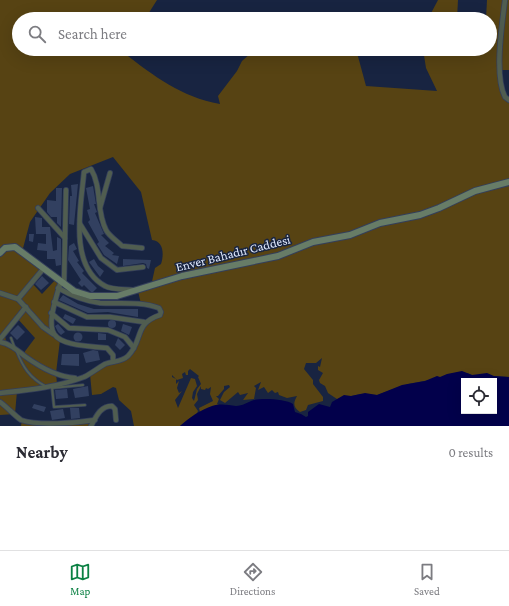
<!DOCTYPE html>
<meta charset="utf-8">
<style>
:root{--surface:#fff;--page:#f7f7f7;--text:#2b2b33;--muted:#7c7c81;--line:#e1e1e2;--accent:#0b8043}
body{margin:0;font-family:"Crimson Pro",serif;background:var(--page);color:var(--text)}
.controls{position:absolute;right:12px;bottom:12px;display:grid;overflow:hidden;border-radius:0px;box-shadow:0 4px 16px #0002}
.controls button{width:36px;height:36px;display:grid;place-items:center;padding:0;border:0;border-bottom:1px solid var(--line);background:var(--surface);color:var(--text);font:20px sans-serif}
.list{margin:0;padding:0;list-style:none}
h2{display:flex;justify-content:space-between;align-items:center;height:52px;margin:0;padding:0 16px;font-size:17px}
h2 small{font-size:13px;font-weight:400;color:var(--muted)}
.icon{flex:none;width:22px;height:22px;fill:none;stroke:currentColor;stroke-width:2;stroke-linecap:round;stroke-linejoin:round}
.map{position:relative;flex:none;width:509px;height:426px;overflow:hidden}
.search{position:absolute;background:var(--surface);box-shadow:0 4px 16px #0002;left:12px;right:12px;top:12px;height:44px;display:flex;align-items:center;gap:10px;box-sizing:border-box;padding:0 14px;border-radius:22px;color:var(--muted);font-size:15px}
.sheet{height:124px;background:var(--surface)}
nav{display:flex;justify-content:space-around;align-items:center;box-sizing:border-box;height:56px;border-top:1px solid var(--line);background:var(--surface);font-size:11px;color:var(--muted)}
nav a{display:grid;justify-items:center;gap:2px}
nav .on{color:var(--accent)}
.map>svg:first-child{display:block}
.green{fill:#574313;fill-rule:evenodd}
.water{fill:#02004b;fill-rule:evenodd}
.building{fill:#324060}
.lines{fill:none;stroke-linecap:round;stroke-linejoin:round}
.lane-casing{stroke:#343f5b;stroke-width:3.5}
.street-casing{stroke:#343f5b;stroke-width:6}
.secondary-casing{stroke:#343f5b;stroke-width:8}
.lane{stroke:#505d50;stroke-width:2}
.street{stroke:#505d50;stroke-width:4.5}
.secondary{stroke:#677c67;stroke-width:6}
.labels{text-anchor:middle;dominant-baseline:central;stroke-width:3;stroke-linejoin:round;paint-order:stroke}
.street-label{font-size:13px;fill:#dfe8fc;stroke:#182441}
</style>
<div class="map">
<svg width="509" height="426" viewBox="0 0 509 426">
<rect width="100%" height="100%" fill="#182441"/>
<g class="green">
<path d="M0,0H157L145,19H19V49H126L124,53C154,76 181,97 220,104L218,96L237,71L242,61L251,53L263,49H356L366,86L437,91L426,68L423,49H490V19H486L487,0H509V70H501V87L509,100V377L472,375L467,373L408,384L377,395L361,394L337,399L328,393L325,386L320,383L319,380L323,373L318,370V366L320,367L322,358L316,363H306L304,369L313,380V384L323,397V401L308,405L306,410L300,412C293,407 293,403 297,396L287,398L279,395L278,392L275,393L272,390L268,393L264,387L258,390L261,382L254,386L256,388L254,399L243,400L248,393L240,395L238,392L225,403L220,400L224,392L230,387L229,385L224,386V389L218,396H216L219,399L217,404L219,405L200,412L199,408L213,401L210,394L211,387L208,389L206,388L205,390L201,389V386L197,394L198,400L194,405L198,411L197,413L180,426H134L131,411L119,400L116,388L113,387L101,394L92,395L90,374L104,365L128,356L144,322L157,316L161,310L141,304L138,291L151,286L155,268L161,264C164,255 164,241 152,240L141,192L113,157L70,174L50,193L30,222L22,252L44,268L32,283L42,294L57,278L61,281L50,325L60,340L56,373L57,384L17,391L15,414L0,415ZM17,318L35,338L23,354L6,343L5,333ZM190,369L199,376L198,377L201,384L197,389L194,401L192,398L193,392L197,386L195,379L191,378L178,408L175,400L182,391L179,393L177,388L179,381L176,384V379L172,377V375L177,380L183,378L182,374L185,372L186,375H188V371Z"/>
<path d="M438,0H458L457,19H428Z"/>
<path d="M22,420L34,424L95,420L91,426H21Z"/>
</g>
<path class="water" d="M462,371L472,375L487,373L494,376L509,377V426H180C189,418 200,410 212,406C221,403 228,405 236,406C242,406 248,402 254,400C263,398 286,399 293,404L295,412L301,414L306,417L308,416V412L319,404L330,407L332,402L344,395L351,396L365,393L377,395L402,385L425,381L437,376L440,377L447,374ZM464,381H494V411H464Z"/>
<g class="building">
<path d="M78,184L74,225L69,224L70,196H72L71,185Z"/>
<path d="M93,186L96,204H94L97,212L95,213L104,234L101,235L109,243L105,246L114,253L112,255L119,256L117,264L104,255L99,247L97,244L99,242L88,222L90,220L87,210L90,209L86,188Z"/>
<path d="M56,188H62L61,227L57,223V217H51L47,212V200L56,201Z"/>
<path d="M35,217L42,218V227H50L53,251L57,250V237L61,239V265L56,266L55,259H47V251L37,250L38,243L46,244V234H36Z"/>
<path d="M29,234H34L33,242L29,241Z"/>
<path d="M74,243L77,249L73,251L79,261L77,262L84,271L82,273L97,288L93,292H91L84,285L82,287L78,283L81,280L68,260L69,246Z"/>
<path d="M94,259L98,266L104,271L100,277L89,262Z"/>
<path d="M123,259L151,260L149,269L147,268L146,264L143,263L123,266Z"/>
<path d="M42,276L49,283L41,290L35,284Z"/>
<path d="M63,295L78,304L94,309H138V317L108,312L88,313L61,301L59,300Z"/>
<path d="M65,314L76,319L73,324L63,318Z"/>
<circle cx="112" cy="324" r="4"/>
<path d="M58,324L65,332L61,335L58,332L55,326Z"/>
<path d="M123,324L132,327L129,335L121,331Z"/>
<path d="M18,325L25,332L17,340L10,333Z"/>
<circle cx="78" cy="337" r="4.5"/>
<path d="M98,333L106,334V340H98Z"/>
<path d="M118,338L125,345L120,350L115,345Z"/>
<path d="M93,350L98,351L100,360L86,363L83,353Z"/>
<path d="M62,354H79V366L61,365Z"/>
<path d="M88,386L89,396L75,398L73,389Z"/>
<path d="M67,389L68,398L56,399L55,390Z"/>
<path d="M34,404L46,407L44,412L32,408Z"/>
<path d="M70,408H79L80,418L71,419Z"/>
<path d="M63,409L65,418L52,420L50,411Z"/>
</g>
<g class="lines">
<g class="lane-casing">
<g id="lane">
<path d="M11,338L14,346"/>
<path d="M17,352C23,367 30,378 45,386"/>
<path d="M52,387L54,407L85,405"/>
<path d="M52,388L83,385"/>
</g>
</g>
<g class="street-casing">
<g id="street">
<path d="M505,0C502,25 494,75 505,97L509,100"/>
<path d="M38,208L65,238"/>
<path d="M100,208L110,173"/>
<path d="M80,224L101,258L117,270L143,267"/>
<path d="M61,281C43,339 46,343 107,348L113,355V361"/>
<path d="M64,284L66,190"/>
<path d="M133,290C125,289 112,290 105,286C68,266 81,206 84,172L91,169C102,187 96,211 106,230C109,236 117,241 122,246L142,248"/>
<path d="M0,293L18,299L43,327L53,334"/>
<path d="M18,299L44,268"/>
<path d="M54,302L87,317H110L144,322"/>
<path d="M51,313L69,328L108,330L125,337L134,348"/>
<path d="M0,339L26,307"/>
<path d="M0,342C11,344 18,351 26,357C40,367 58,377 75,378"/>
<path d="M0,393C28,390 58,387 84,377C92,373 98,368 105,364C113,361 122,362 128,356C144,340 133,324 160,315L161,312L159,308C141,301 120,304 100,303C84,301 72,296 58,288"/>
<path d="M0,402C7,407 14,415 21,420C38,426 76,423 95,420"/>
<path d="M91,426C96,417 100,406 112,406L115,409L116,420"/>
</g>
</g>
<g class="secondary-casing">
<path id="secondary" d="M0,253L5,248L15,247L74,291L90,296H117L182,276L278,256L313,242L350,235L380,223L420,215L439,208L475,191L509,182"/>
</g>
<use href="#lane" class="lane"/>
<use href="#street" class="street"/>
<use href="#secondary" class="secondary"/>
</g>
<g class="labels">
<g class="street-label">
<text transform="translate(233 253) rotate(-14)">Enver Bahadır Caddesi</text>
</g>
</g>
</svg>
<div class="controls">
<button><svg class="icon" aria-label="locate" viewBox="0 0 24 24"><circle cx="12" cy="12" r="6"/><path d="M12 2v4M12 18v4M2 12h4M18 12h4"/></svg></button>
</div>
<div class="search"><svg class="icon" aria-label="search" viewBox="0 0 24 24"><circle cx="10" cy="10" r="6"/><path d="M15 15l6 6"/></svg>Search here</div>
</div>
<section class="sheet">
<h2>Nearby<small>0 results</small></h2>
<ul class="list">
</ul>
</section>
<nav>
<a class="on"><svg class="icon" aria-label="map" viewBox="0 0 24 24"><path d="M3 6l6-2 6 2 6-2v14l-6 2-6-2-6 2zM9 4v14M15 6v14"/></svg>Map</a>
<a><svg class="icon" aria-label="directions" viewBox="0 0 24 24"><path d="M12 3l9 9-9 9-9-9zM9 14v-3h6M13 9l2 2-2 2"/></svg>Directions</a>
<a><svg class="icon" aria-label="saved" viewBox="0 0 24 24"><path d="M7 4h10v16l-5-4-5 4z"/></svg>Saved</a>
</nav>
